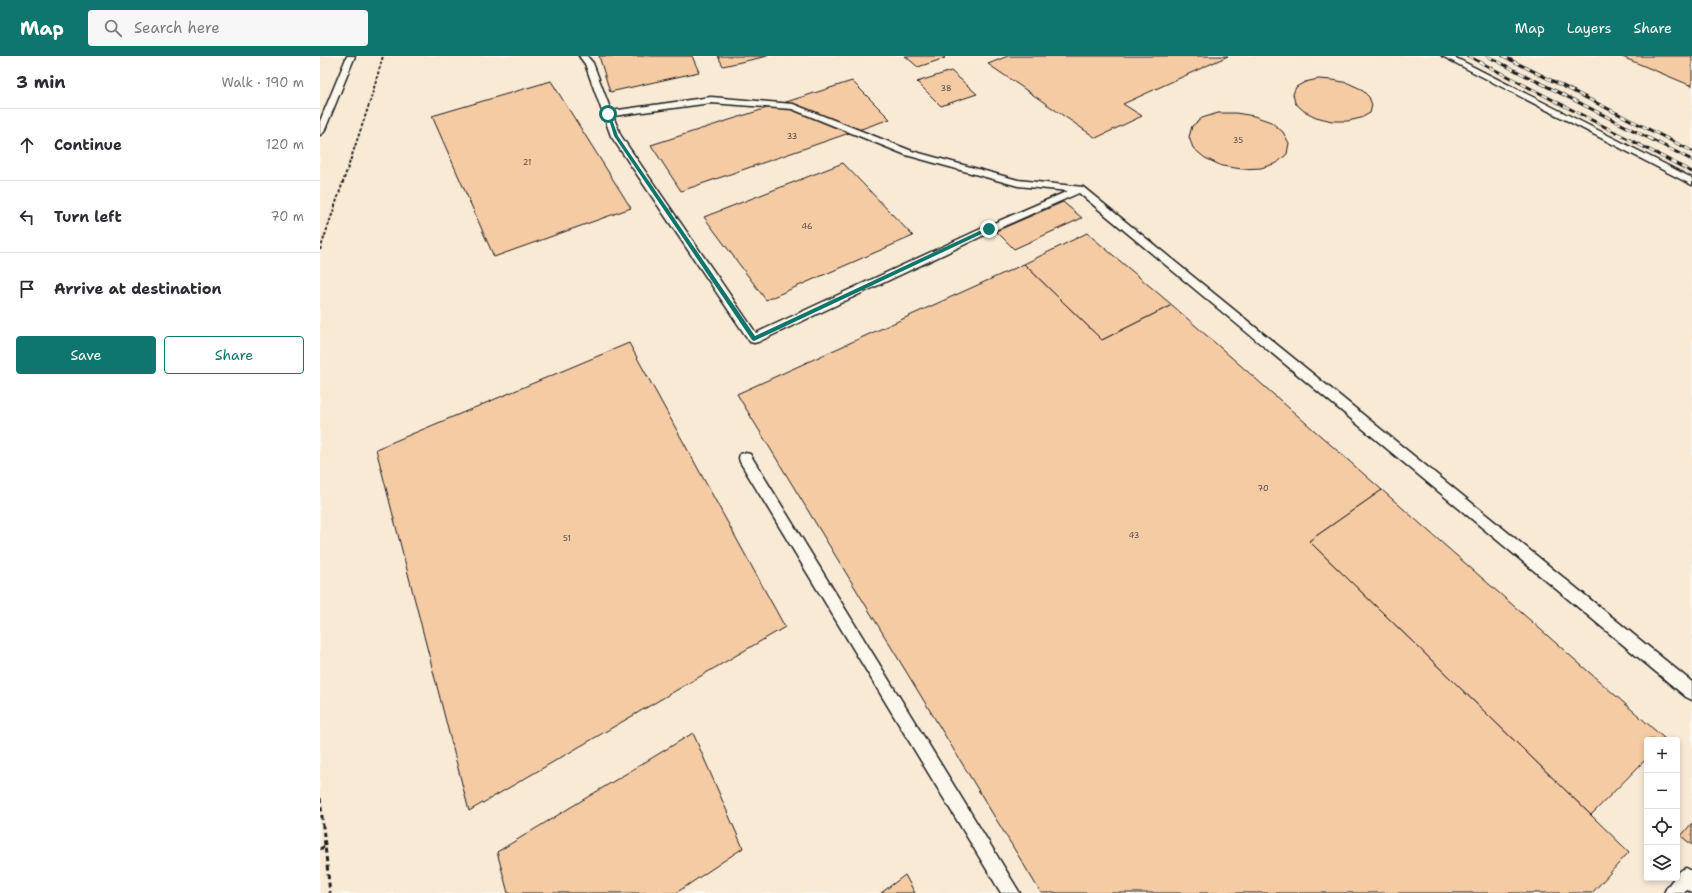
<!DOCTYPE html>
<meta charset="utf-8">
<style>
:root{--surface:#fff;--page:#f7f7f7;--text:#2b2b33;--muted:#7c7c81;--line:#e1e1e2;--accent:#0f766e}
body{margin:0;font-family:"Shantell Sans",sans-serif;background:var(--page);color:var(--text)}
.controls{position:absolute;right:12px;bottom:12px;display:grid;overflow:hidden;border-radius:4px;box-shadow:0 2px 6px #0003}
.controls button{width:36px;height:36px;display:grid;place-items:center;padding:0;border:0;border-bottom:1px solid var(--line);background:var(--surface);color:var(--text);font:20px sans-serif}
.stop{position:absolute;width:12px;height:12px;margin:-9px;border:3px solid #0f766e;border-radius:50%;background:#fff}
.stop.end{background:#0f766e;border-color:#fff;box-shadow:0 1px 4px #0008}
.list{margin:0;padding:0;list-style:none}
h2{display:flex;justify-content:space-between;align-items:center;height:52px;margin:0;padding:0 16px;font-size:17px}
h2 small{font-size:13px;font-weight:400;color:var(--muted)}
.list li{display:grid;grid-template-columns:26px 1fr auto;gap:12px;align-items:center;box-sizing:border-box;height:72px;padding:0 16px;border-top:1px solid var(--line)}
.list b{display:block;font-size:15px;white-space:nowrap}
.list em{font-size:13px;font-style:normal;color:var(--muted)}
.actions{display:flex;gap:8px;padding:12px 16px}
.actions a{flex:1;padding:9px 0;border:1px solid var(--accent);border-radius:4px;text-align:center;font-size:14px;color:var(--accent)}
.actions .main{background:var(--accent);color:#fff}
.icon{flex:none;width:22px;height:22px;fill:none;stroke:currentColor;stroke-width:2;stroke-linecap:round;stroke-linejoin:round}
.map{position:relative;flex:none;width:1372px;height:837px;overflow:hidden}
header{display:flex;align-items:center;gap:24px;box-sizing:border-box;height:56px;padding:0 20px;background:var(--accent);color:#fff}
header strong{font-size:19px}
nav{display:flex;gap:22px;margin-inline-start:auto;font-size:14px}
.search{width:280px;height:36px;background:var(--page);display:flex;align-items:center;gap:10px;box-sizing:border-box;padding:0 14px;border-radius:4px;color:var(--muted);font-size:15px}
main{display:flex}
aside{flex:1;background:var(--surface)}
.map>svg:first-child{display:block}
.built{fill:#f9ead6;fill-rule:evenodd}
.building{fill:#f5cba4;stroke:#1c1c1c}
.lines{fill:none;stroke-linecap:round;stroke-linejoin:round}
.service-casing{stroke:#1c1c1c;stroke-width:3}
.path-far1{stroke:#1c1c1c;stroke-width:2;stroke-dasharray:3 2;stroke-linecap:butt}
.path{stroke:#1c1c1c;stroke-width:3;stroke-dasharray:5 3.5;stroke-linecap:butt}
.service{fill:#fbf7ec;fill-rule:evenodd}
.rail-casing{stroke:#1c1c1c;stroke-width:3}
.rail{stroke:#fbf7ec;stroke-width:2;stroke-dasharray:6;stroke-linecap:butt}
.route{fill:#0f766e}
.labels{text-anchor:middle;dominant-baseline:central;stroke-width:3.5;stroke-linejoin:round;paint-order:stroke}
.number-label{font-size:8px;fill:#52483e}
</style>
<header>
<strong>Map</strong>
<div class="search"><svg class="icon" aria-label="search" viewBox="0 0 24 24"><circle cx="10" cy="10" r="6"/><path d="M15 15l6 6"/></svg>Search here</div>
<nav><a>Map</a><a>Layers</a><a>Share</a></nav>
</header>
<main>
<aside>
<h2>3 min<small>Walk · 190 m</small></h2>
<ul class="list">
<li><svg class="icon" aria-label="ahead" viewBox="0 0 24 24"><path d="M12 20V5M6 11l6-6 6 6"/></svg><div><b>Continue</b></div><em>120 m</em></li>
<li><svg class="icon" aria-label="left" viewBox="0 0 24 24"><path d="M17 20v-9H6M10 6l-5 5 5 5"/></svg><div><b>Turn left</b></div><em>70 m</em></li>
<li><svg class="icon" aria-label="arrive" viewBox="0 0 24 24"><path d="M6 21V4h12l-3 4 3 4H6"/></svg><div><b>Arrive at destination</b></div></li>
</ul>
<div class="actions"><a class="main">Save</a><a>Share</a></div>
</aside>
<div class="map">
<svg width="1372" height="837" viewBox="0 0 1372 837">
<rect width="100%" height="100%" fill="#fbf7ec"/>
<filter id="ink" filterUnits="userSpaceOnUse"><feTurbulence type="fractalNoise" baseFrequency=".025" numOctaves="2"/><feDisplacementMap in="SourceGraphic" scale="8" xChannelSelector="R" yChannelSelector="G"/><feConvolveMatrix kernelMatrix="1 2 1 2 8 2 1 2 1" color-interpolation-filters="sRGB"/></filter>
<g filter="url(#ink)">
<path class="built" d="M0,0H1372V837H0ZM1327,684H1357V822H1327Z"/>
<g class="building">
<path d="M279,0H372L379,16L290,36Z"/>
<path d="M398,0H448L403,10Z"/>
<path d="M585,0H622L625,2L598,11Z"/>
<path d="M688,0H908L803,48L822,60L776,82L668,8Z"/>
<path d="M1300,0H1372V30Z"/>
<path d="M631,15L657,38L621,50L597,26Z"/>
<path d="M998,23L1013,24L1028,27L1041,33L1049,41L1052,49L1050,57L1041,62L1028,65H1012L996,61L984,55L975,47L973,38L976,31L985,26Z"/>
<path d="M231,25L311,152L174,201L112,60Z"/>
<path d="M532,25L570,63L361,135L331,89Z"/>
<path d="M898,57H916L934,60L951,66L963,76L969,87L967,98L957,107L941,112L922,113L902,110L885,102L873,92L869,81L872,70L882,62Z"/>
<path d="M523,107L593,180L446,244L384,161Z"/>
<path d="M743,146L762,162L694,193L676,175Z"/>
<path d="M767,177L852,249L782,284L704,208Z"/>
<path d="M704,208L782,284L852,249L1062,434L989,485L1309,796L1272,837H721L417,338Z"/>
<path d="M309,287L465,571L149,755L56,393Z"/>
<path d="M1062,434L1345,683L1327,684V702L1271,759L989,485Z"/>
<path d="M373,677L423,792L356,837H188L177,796Z"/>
<path d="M1372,767V789L1361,780Z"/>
<path d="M585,819L595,837H561Z"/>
</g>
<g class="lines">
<g class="service-casing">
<g id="service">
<path d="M27,0H35L4,76L0,79V65Z"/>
<path d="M259,0H267L273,7L291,55L391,41L473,48L592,95L698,124L763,131L1372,626V644L1366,641L759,137L673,175L438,286L434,287L430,286L291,80L265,8ZM391,47L472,53L586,99L698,130L748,135L665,171L436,277L301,80L293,60Z"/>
<path d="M1122,0H1132L1372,122V129Z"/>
<path d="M425,397L430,398L700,837H681L420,406L419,402L420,398Z"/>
<path d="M1366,812L1372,815V836L1367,834L1364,837H1344L1347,831L1354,822H1357C1357,816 1361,814 1366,812Z"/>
</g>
</g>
<path class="path-far1" d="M0,194L50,46L63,0"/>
<g class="path">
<path d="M0,742L10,837"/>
<path d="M0,793L5,790"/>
</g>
<use href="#service" class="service"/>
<g class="rail-casing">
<g id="rail">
<path d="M1148,0L1372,116"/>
<path d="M1167,0L1372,104"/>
<path d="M1183,0L1372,95"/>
</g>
</g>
<use href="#rail" class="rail"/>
</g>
</g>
<path class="route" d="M287,57L290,58L298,80L435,280L668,171L672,173L434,285L432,284L294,80Z"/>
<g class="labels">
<g class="number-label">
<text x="626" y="32">38</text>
<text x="472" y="80">33</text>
<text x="918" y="84">35</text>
<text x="207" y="106">21</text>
<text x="487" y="170">46</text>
<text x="943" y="432">70</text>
<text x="814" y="479">43</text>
<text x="247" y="482">51</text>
</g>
</g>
</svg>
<div class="controls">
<button>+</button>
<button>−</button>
<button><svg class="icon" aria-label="locate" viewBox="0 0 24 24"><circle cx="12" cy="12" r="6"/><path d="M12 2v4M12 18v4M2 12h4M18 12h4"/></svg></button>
<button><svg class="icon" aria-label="layers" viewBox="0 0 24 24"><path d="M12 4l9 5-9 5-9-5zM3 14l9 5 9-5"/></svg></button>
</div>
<div class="stop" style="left:288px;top:58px"></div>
<div class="stop end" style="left:669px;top:173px"></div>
</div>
</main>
